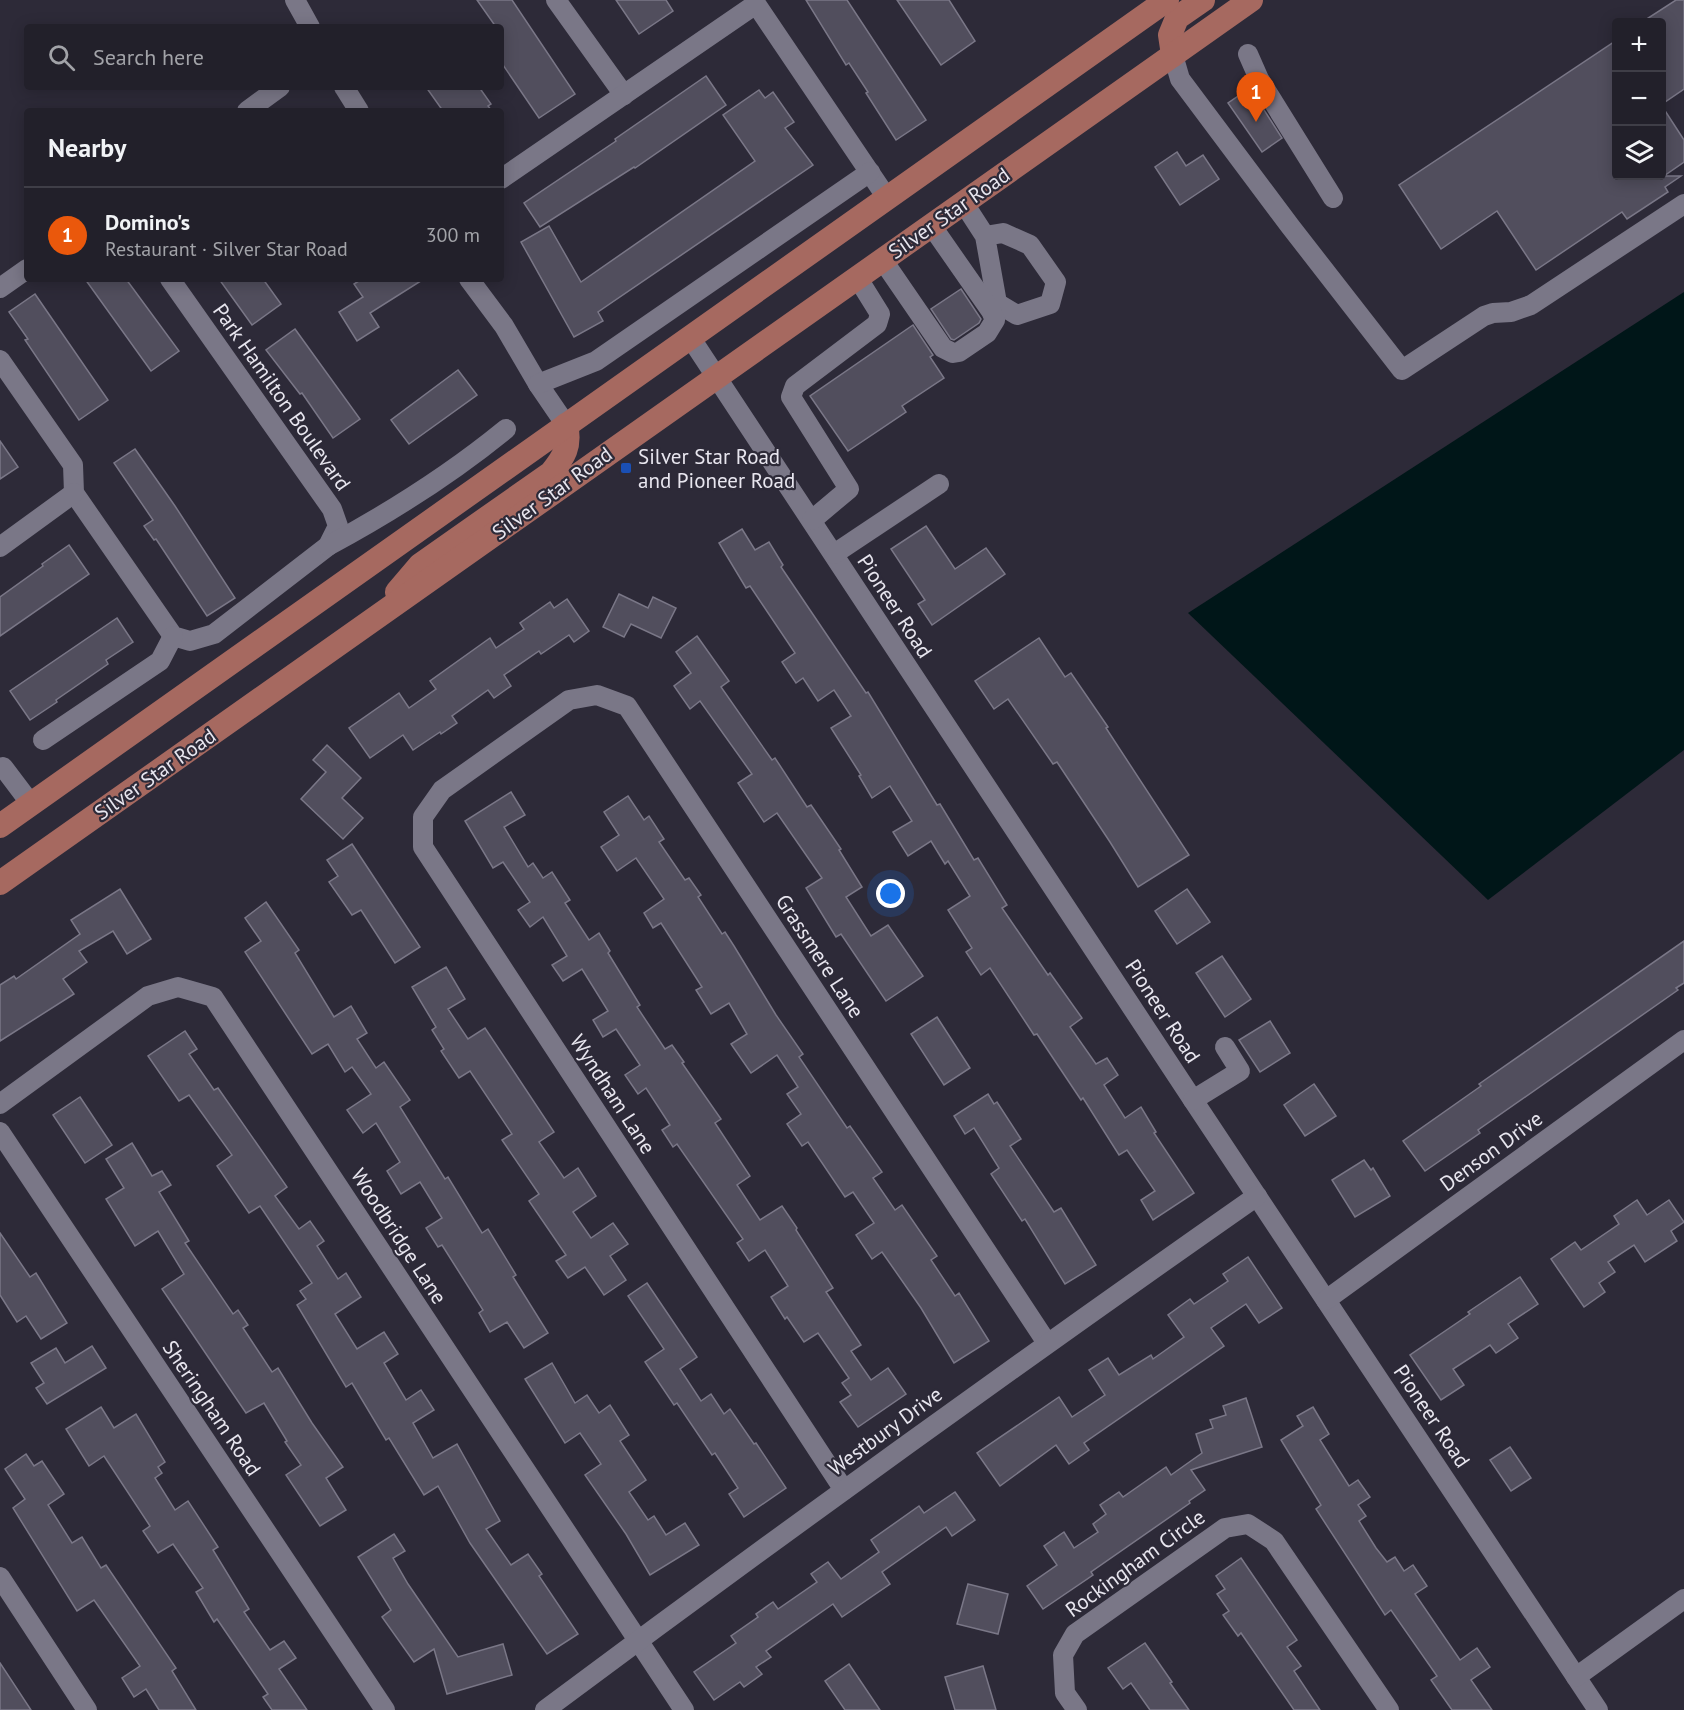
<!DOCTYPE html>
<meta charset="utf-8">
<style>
:root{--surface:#22202a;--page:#2a2832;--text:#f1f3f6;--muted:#a2a3a8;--line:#3f3e47;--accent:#ea580c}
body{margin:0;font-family:"PT Sans",sans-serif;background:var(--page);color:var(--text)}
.controls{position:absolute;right:18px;top:18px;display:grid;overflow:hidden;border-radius:6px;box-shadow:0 3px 15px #0003}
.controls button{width:54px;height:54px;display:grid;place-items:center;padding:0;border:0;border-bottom:2px solid var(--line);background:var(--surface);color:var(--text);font:30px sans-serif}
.you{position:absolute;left:891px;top:894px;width:21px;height:21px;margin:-15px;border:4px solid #fff;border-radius:50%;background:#1a73e8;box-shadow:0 0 0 9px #1a73e833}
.badge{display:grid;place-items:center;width:39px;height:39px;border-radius:50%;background:var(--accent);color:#fff;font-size:20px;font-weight:700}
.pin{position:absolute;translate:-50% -50px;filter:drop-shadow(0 2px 3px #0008)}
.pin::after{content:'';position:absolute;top:32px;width:21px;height:18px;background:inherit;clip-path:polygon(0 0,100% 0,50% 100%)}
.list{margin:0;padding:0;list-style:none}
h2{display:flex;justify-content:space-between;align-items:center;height:78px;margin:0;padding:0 24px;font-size:26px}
h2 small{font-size:20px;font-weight:400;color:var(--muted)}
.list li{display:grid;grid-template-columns:39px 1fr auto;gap:18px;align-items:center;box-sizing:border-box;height:96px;padding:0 24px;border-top:2px solid var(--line)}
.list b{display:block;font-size:22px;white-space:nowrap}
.list p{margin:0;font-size:20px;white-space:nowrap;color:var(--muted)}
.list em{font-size:20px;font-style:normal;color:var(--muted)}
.icon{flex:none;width:33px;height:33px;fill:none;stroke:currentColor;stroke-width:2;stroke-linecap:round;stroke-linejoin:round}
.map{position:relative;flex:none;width:1684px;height:1710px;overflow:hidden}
.search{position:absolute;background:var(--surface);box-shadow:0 3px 15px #0003;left:24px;top:24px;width:480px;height:66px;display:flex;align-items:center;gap:15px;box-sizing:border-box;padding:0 21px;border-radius:6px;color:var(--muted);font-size:22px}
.panel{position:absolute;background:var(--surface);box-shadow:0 3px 15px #0003;left:24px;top:108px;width:480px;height:174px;border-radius:6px}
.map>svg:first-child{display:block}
.water{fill:#001618}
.building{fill:#514e5d;stroke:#7a7787;stroke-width:1.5}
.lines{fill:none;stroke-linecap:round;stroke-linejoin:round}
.minor{stroke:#7a7787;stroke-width:20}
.major{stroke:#a66960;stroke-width:24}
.transit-dot{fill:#1a4fb4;stroke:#2d2a38;stroke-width:2}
.labels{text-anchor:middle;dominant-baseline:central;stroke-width:4.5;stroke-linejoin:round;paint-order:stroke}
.street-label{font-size:21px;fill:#e8e6ef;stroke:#2d2a38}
.poi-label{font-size:21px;fill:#e8e6ef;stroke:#2d2a38;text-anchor:start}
</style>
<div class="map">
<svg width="1684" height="1710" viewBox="0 0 1684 1710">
<rect width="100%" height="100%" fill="#2d2a38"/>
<path class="water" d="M1684,292V750L1488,900L1188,613Z"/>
<g class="building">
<path d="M477,0H512L575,94L539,118L501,62V27H496Z"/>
<path d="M616,0H666L673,11L639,34Z"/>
<path d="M806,0H847L926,120L896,140L866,93L868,92L849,63L846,65Z"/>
<path d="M897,0H949L975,41L941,65Z"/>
<path d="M1676,0H1684V89L1662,104V22H1642Z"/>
<path d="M1617,40V176H1662V106L1684,140V162L1664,176H1681L1665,187L1668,192L1627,219L1622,212L1536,270L1497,211L1441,249L1399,185Z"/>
<path d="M706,76L726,105L635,168L634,167L540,227L524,203L616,141L615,139Z"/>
<path d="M426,87H479L491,104L488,106L492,111H443Z"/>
<path d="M1250,88L1282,138L1262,152L1228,103Z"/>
<path d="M759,90L765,98L773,92L794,122L785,128L813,165L598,312L603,321L574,337L521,242L549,226L581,282L755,161L723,115Z"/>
<path d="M1177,152L1186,166L1203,155L1219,179L1180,205L1155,167Z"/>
<path d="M85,279H126L179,351L151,371Z"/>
<path d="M219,279H263L281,304L252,325Z"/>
<path d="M362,279H424L370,313L379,327L357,341L339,312L363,297L354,284Z"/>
<path d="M961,289L981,319L979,323L954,340L951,339L931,309Z"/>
<path d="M35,294L108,400L79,420L25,340L28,339L9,312Z"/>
<path d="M913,325L933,355L930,357L944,378L902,406L906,412L848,451L810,396Z"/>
<path d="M295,329L360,419L333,438L302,393L300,394L266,350Z"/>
<path d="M458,370L477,395L409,444L391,420Z"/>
<path d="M0,441L18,467L0,479Z"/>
<path d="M135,449L175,506L235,598L207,616L156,539L154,540L144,526L153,520L114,463Z"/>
<path d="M926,526L955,569L986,548L1005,574L932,625L918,604L925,600L891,549Z"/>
<path d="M742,529L755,550L769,542L783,565L781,567L866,693L868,692L937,805L940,804L974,860L978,858L1007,905L1002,908L1048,975L1050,973L1082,1018L1070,1027L1096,1064L1107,1058L1118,1075L1104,1085L1125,1118L1141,1107L1156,1132L1154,1133L1194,1193L1153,1220L1141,1200L1155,1191L1127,1150L1119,1155L1083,1098L1081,1100L1037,1034L1034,1035L990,968L981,975L966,952L972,948L948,910L970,896L948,861L945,864L931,841L908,856L893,832L912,821L890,786L872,798L859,776L861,775L831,728L851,716L834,690L818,701L803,678L796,683L782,662L795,653L750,586L746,588L719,543Z"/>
<path d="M69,545L89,574L0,636V597L43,566L42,564Z"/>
<path d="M619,594L648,608L653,597L676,608L661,638L631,624L624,637L603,627Z"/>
<path d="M567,599L589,631L574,642L569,635L541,654L539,651L504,675L511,686L494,698L488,690L452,716L457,723L441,734L440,732L413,750L403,735L370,758L349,728L399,693L409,708L436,689L430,681L490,638L496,648L524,629L520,623L550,602L554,608Z"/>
<path d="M117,618L133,642L106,660L108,664L56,700L57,702L30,720L10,691Z"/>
<path d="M697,636L729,681L721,687L772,760L775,758L807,807L811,805L841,849L839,850L862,887L846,897L871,936L888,925L923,976L886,1001L841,934L836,937L806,888L822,878L777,813L764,822L738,783L752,774L700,701L690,709L674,686L691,673L676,652Z"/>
<path d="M1039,638L1065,677L1071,673L1108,727L1106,728L1189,855L1138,887L1110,842L1057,762L1053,764L1008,699L994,709L975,681Z"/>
<path d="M327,745L361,778L342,798L363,818L343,839L301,799L326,772L313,760Z"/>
<path d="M511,792L525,815L504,827L528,867L533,863L543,878L552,872L570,900L565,903L589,940L599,933L610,951L608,953L640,1005L637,1007L665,1049L672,1045L684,1062L682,1063L721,1119L715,1123L750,1176L737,1185L760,1220L782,1206L797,1228L796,1230L833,1288L826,1292L861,1345L851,1351L871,1380L888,1368L906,1394L858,1427L840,1402L851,1395L842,1383L849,1378L818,1333L804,1342L787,1317L785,1319L771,1297L788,1286L765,1250L749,1261L737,1243L743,1239L677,1144L673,1147L662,1130L670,1125L646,1088L638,1094L625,1075L640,1065L616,1029L603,1037L593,1020L608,1011L582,969L563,981L552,965L567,956L543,917L530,927L518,910L530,902L503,862L493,868L465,821Z"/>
<path d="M628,796L644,820L649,816L664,839L659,842L685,880L689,878L701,895L698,897L722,934L725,932L734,946L776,1015L803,1054L799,1057L847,1128L850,1126L882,1172L873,1178L895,1210L902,1205L937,1256L931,1260L955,1296L959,1293L989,1341L954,1363L921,1308L882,1252L872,1259L856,1235L874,1223L853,1192L845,1197L808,1142L802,1146L787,1124L801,1114L787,1094L798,1087L777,1055L751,1073L731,1044L747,1034L729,1003L711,1014L696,990L702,987L661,923L653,928L644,913L664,899L636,858L617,871L601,847L619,835L604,812Z"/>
<path d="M352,844L420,947L395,963L361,910L352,915L329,882L338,876L327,860Z"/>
<path d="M120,889L151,939L127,954L113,931L79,951L87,962L63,979L74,994L0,1041V985L14,976L16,979L80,934L71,920Z"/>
<path d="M1187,889L1210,922L1177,944L1155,911Z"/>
<path d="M266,902L299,950L295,953L334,1017L351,1006L367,1033L357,1039L376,1068L384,1062L410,1100L400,1107L445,1179L448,1177L482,1233L488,1229L516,1275L513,1277L548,1333L524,1348L507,1322L490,1332L479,1313L483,1310L442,1245L438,1247L426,1228L442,1218L420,1182L401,1194L387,1171L400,1162L376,1123L363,1133L347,1110L371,1094L352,1067L345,1072L328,1044L312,1054L245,952L261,941L245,918Z"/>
<path d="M1684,941V983L1676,988L1678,990L1478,1130L1480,1133L1425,1171L1403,1141L1481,1086L1479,1084Z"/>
<path d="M1222,956L1251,999L1225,1017L1196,973Z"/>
<path d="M446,967L465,999L448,1009L468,1039L485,1028L554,1132L539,1142L564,1178L578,1168L596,1196L573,1212L591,1238L613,1223L628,1244L610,1256L626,1280L604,1295L585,1267L568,1278L556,1261L566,1255L529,1201L539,1194L502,1140L512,1134L470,1071L459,1078L441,1051L444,1049L432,1030L436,1027L412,987Z"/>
<path d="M937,1017L970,1068L944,1085L911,1034Z"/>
<path d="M1270,1021L1290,1053L1260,1072L1239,1040Z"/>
<path d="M185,1031L197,1049L189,1054L214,1090L218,1088L287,1187L275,1196L299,1229L310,1221L324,1241L317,1246L338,1279L346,1273L361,1297L335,1314L357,1349L384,1332L398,1354L384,1363L406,1400L421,1390L434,1410L413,1423L433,1458L457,1444L500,1521L486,1529L511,1565L528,1554L542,1574L539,1576L578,1634L547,1654L470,1543L438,1486L424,1495L389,1438L386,1440L352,1383L346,1387L297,1305L306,1299L300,1291L312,1283L260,1206L249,1213L217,1166L232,1155L189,1095L179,1101L148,1056Z"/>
<path d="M1314,1084L1336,1116L1305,1136L1284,1105Z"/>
<path d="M988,1094L994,1104L997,1102L1021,1139L1010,1146L1054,1212L1061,1208L1096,1265L1065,1284L1025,1219L1022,1221L991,1174L999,1168L974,1128L965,1134L954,1116Z"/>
<path d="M80,1097L112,1145L85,1163L53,1115Z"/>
<path d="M132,1143L152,1176L162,1171L171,1185L159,1192L189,1241L185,1243L233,1314L238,1310L248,1325L243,1328L272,1372L278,1368L312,1423L343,1467L326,1478L346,1510L320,1526L286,1475L301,1465L285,1442L287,1441L264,1403L246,1413L162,1289L184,1274L158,1231L135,1246L106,1199L124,1188L106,1159Z"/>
<path d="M1364,1160L1371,1170L1373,1168L1390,1196L1355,1217L1332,1180Z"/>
<path d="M1637,1200L1647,1215L1669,1200L1684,1222L1671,1231L1677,1241L1645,1262L1634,1245L1608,1262L1615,1272L1599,1283L1605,1292L1584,1307L1551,1259L1575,1242L1581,1250L1619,1224L1614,1216Z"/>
<path d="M0,1233L30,1277L36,1273L67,1323L41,1339L26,1316L17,1322L0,1295Z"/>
<path d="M1248,1257L1282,1308L1259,1323L1246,1304L1211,1328L1224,1346L1084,1443L1089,1450L1069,1464L1056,1445L1000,1486L977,1453L1059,1397L1072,1417L1105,1395L1089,1370L1108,1358L1119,1375L1151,1355L1153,1359L1184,1337L1168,1315L1190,1299L1194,1304L1228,1281L1223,1274Z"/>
<path d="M1520,1277L1538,1304L1508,1324L1518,1338L1496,1353L1490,1345L1453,1369L1464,1385L1441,1400L1410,1355L1470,1314L1468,1312Z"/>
<path d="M647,1283L697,1357L680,1369L701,1401L711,1394L724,1414L730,1409L754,1444L756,1443L786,1488L744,1517L729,1494L738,1488L715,1453L712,1455L677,1403L674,1405L645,1362L664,1349L628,1296Z"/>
<path d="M92,1346L106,1368L47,1404L36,1388L44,1383L31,1363L56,1348L65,1363Z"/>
<path d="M552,1363L575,1403L587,1395L599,1413L610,1405L629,1435L620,1441L646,1480L629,1492L648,1520L654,1516L666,1535L685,1523L699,1545L650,1575L626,1534L585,1475L601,1464L580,1433L565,1443L525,1379Z"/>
<path d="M1246,1398L1262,1447L1191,1470L1205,1490L1189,1501L1190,1503L1091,1572L1093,1575L1043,1609L1027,1586L1057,1565L1044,1546L1064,1532L1074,1548L1098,1532L1093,1524L1106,1514L1100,1505L1119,1492L1123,1497L1166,1467L1171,1475L1202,1453L1196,1434L1213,1428L1210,1420L1226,1415L1223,1406Z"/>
<path d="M101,1407L114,1428L136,1414L165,1462L158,1467L162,1473L155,1478L175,1510L188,1501L218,1547L213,1550L249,1609L244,1612L270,1650L284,1641L296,1658L279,1669L307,1710H272L263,1697L268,1694L217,1619L214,1622L196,1592L203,1588L173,1544L158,1553L143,1531L150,1526L104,1456L89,1466L66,1429Z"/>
<path d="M1313,1407L1329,1434L1320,1440L1349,1486L1358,1480L1370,1497L1358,1505L1366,1516L1359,1521L1376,1548L1387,1562L1395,1557L1404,1571L1413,1565L1427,1586L1415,1594L1460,1660L1477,1648L1490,1667L1471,1680L1492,1710H1452L1431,1680L1437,1676L1391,1610L1385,1615L1316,1509L1321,1505L1281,1440L1303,1426L1297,1416Z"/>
<path d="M1510,1447L1531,1478L1511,1491L1490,1460Z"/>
<path d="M26,1454L34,1466L42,1461L64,1494L48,1505L72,1543L82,1537L101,1568L106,1565L176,1668L172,1671L196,1710H159L146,1689L134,1697L122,1678L140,1666L94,1600L77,1611L13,1508L25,1499L5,1469Z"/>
<path d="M955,1492L975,1520L952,1536L946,1527L882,1572L890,1584L842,1617L833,1604L766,1651L771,1657L756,1667L762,1674L744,1687L740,1682L714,1700L694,1672L736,1643L731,1636L758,1617L756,1614L773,1602L778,1609L817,1582L811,1574L828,1562L841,1579L879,1552L871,1540L919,1506L924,1513Z"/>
<path d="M394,1534L405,1551L393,1558L408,1584L458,1657L503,1644L512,1675L447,1694L434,1649L414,1662L382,1617L391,1610L358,1557Z"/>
<path d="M1241,1558L1297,1640L1287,1647L1301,1666L1294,1671L1320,1710H1294L1241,1633L1238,1636L1223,1615L1229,1611L1217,1594L1225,1589L1216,1576Z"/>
<path d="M968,1584L1008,1594L998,1634L957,1624Z"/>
<path d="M1145,1643L1172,1682L1170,1683L1189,1710H1150L1131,1683L1123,1689L1108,1668Z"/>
<path d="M0,1663L31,1710H0Z"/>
<path d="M849,1664L880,1710H845L825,1681Z"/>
<path d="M983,1666L996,1710H955L945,1677Z"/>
</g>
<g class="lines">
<g class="minor">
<path d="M295,0L310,27"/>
<path d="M556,0L624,95"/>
<path d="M1248,54L1259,79L1333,198"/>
<path d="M1173,55L1180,79L1290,226L1402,370L1484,316L1493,313L1511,312L1531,305L1684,204"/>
<path d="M344,87L359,111"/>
<path d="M247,111L280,87"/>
<path d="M501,179L756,4L887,198"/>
<path d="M963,202L985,236L997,303L1017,315L1050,304L1056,282L1030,245L1003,233L985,236"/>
<path d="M882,259L943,348L953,353L959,352L987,333L995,320L991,311L931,225"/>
<path d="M469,279L504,326L538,384L566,425"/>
<path d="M0,288L27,269"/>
<path d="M690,337L1193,1100L1598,1710"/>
<path d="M0,360L73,465L74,493L173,636L190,641L214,634L328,546L338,526L332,509L170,279"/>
<path d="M538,384L596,361L870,172"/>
<path d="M812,520L849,489L791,397L795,386L877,324L880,314L857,277"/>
<path d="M328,546C391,512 451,474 506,429"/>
<path d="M0,547L74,493"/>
<path d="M834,554L939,484"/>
<path d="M43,740L160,661L173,636"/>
<path d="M0,769L3,767L31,804"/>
<path d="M1193,1100L1240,1071L1225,1047"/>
<path d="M0,1104L148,996L178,987L213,997L684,1710"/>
<path d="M0,1132L385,1710"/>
<path d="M1326,1300L1684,1040"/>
<path d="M844,1490L423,847V817L442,790L569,700L597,695L627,706L1047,1343"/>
<path d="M0,1577L87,1710"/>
<path d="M1576,1677L1684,1599"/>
<path d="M545,1710C780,1535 1017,1364 1257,1196"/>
<path d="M1077,1710L1065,1693L1063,1655L1075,1634L1225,1528L1248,1524L1274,1541L1389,1710"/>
</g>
<g class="major">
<path d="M1173,55L1170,35L1177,18L1203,0"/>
<path d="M397,592L420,565L551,473C564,457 571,446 566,425"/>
<path d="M0,826L1167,0"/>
<path d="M0,883L1251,0"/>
</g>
</g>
<rect class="transit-dot" x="620" y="462" width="12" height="12" rx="3"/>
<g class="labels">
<g class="street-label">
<text transform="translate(949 213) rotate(-35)">Silver Star Road</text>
<text transform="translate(282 397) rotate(55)">Park Hamilton Boulevard</text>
<text transform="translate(552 493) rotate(-36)">Silver Star Road</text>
<text transform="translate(895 606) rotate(57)">Pioneer Road</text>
<text transform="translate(155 774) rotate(-35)">Silver Star Road</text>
<text transform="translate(820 956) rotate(57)">Grassmere Lane</text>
<text transform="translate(1163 1011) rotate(57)">Pioneer Road</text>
<text transform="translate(613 1094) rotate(57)">Wyndham Lane</text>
<text transform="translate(1491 1151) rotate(-36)">Denson Drive</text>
<text transform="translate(399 1236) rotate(57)">Woodbridge Lane</text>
<text transform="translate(212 1408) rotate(56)">Sheringham Road</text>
<text transform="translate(1432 1416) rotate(56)">Pioneer Road</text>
<text transform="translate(885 1431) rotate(-36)">Westbury Drive</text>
<text transform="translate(1135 1563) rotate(-36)">Rockingham Circle</text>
</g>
<g class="poi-label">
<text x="638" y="456">Silver Star Road<tspan x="638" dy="24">and Pioneer Road</tspan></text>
</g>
</g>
</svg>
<div class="controls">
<button>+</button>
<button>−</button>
<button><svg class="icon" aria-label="layers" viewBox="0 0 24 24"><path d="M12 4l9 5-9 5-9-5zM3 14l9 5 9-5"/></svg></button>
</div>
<div class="you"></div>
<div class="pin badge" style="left:1256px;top:122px">1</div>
<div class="search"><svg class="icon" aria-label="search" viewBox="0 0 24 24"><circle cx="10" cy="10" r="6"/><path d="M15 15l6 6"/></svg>Search here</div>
<section class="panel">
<h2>Nearby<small></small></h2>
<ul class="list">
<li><span class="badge">1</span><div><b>Domino's</b><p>Restaurant · Silver Star Road</p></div><em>300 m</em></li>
</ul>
</section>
</div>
